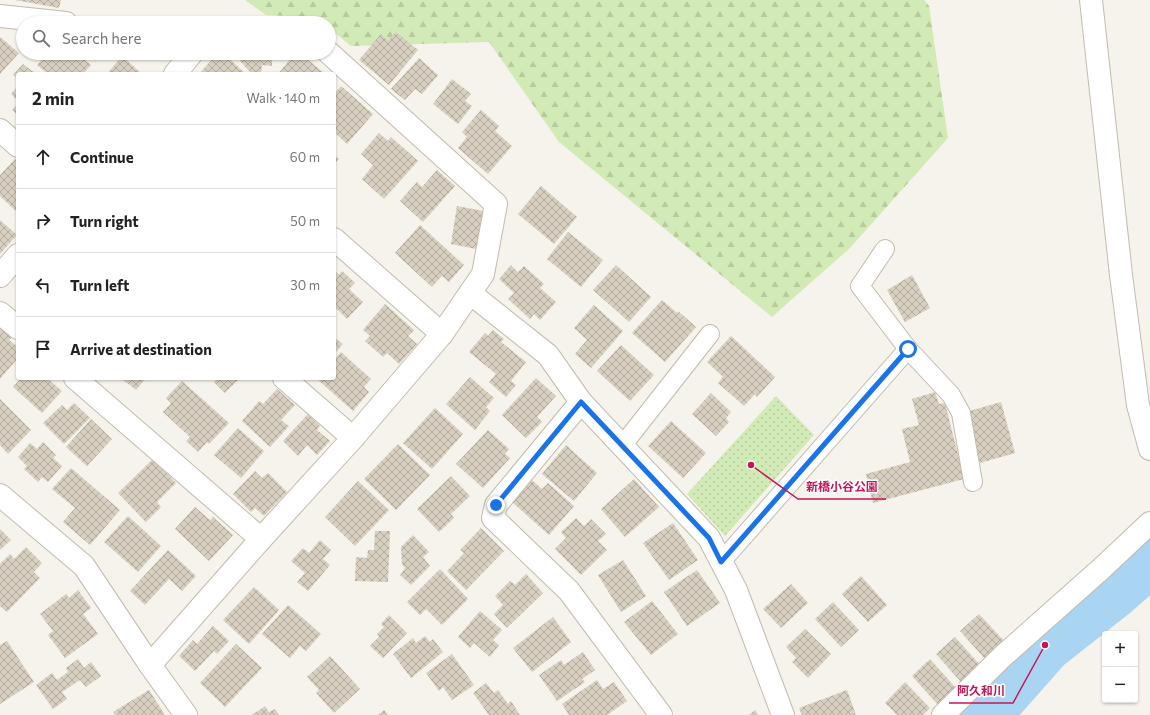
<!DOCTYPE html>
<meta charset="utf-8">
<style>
:root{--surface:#fff;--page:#f2f2f2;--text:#222;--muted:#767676;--line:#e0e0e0}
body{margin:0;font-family:Commissioner,"Noto Sans JP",sans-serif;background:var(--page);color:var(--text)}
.controls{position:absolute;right:12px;bottom:12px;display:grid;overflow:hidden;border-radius:4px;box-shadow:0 1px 3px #0004}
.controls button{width:36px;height:36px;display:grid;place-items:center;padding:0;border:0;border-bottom:1px solid var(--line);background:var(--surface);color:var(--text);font:20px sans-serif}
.stop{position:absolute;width:12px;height:12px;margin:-9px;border:3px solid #1a73e8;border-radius:50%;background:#fff}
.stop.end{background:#1a73e8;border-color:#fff;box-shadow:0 1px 4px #0008}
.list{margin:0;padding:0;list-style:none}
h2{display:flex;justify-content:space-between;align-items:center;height:52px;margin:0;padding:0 16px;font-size:17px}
h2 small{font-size:13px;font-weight:400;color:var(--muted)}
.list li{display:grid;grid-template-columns:26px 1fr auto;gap:12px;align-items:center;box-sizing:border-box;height:64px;padding:0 16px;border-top:1px solid var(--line)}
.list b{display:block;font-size:15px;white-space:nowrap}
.list em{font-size:13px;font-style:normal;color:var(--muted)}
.icon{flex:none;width:22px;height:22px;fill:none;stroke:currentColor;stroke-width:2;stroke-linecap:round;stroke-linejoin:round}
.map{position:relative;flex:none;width:1150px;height:715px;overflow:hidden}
.search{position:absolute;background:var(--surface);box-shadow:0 1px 3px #0004;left:16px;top:16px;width:320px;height:44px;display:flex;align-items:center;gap:10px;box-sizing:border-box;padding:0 14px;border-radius:22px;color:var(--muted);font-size:15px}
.panel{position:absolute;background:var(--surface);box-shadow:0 1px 3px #0004;left:16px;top:72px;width:320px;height:308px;border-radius:4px}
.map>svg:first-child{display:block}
.forest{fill:url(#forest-firs)}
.park{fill:url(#park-dots)}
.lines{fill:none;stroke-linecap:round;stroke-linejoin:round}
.river{stroke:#a9d4f2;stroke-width:55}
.building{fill:url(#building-cross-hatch)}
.service-casing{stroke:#c2bbae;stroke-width:20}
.minor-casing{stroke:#c2bbae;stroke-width:24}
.service{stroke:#fff;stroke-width:18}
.minor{stroke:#fff;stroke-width:22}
.route{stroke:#1a73e8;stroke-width:5}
.leader{fill:none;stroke:#c2185b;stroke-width:1.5}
.callout-dot{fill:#c2185b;stroke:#fff;stroke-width:1.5}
.callout-label{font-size:12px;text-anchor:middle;font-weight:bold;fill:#c2185b;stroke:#fff;stroke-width:3;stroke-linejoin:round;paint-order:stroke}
</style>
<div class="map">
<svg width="1150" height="715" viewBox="0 0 1150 715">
<defs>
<pattern id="forest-firs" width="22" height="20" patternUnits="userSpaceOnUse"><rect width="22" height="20" fill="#d2eab5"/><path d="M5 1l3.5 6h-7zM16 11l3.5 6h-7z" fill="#b6ca9c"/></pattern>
<pattern id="park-dots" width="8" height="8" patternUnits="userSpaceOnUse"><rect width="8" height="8" fill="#d2eab5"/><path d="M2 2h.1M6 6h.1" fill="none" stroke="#b6ca9c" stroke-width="1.8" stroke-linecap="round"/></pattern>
<pattern id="building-cross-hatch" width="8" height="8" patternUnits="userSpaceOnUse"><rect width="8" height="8" fill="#d8cfc1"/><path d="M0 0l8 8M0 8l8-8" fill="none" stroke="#b1aa9e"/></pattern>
</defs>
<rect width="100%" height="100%" fill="#f6f3ec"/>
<path class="forest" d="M245,0H924L929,6L948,138L850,248L772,317L559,142L489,42L351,46L329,28V23H323L315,17L266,15Z"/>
<path class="park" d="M776,396L814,435L725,536L687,494Z"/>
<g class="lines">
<path class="river" d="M983,715L1045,645L1111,593L1150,559"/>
</g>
<g class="building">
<path d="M15,0H61L59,8Z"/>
<path d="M396,32L418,50L389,85L359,60L381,34L388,41Z"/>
<path d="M0,37L19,53L0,74Z"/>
<path d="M54,53H79L78,54L91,65L83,74H48L37,65L47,54L51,57Z"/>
<path d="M218,53H223L246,74H199Z"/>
<path d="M240,53H272V66L262,65L261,73L250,72L240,61Z"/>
<path d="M295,53H300L325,74H278Z"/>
<path d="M122,56L142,74H107Z"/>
<path d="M419,58L438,75L422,94L415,89L405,100L391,89Z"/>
<path d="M23,64L36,74H18V79L13,75Z"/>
<path d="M452,79L471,94L465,101L472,106L458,124L433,104Z"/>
<path d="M18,86V101L11,94Z"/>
<path d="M341,86L373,114L347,144L334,132V94Z"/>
<path d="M18,103V115L12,110Z"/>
<path d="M481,110L499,126L495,131L512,146L488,174L458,148L467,137L462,132Z"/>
<path d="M379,133L388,141L391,137L418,161L384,199L362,179L373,165L361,154Z"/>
<path d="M334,155L339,159L334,164Z"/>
<path d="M15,159L18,162V213L0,196V175Z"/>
<path d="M437,170L455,186L423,222L400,201L417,182L422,187Z"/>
<path d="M541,186L577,217L554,244L518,214Z"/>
<path d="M457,206L483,211L476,249L451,244Z"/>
<path d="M0,220L17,235L0,254Z"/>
<path d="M420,225L464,265L449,282L442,276L432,287L395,253Z"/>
<path d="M568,232L603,260L581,287L547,259Z"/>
<path d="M511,265L518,272L524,266L544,284L540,288L556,302L540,320L534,314L530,319L508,299L514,293L499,279Z"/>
<path d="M616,265L651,297L629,322L593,290Z"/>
<path d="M334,270L339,275L342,271L355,283L349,289L363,302L347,319L337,309L334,313Z"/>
<path d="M912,275L930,308L905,322L887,290Z"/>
<path d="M662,300L677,313L678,311L696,327L665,362L632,333Z"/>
<path d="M385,304L414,330L408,336L417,344L399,364L387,353L383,357L365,341L370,336L363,330Z"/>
<path d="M594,305L623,331L591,368L575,354L587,340L574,328Z"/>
<path d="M0,326L12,337L9,340L18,347V358L0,379Z"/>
<path d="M493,330L504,339L501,342L526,362L511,381L516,385L506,397L489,382L496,374L469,352L485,333L488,336Z"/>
<path d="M731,336L775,377L757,397L755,394L744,406L718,383L723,377L707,362Z"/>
<path d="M334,337L343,344L334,354Z"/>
<path d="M621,345L654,375L630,401L597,371Z"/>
<path d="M341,352L371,379L364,387L369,392L353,411L317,379L334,378V360Z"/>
<path d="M470,377L494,398L486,407L490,411L475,430L446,404Z"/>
<path d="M21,378H47L62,391L42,413L13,387Z"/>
<path d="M121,378H146L136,390Z"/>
<path d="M218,378H240L225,393L214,382Z"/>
<path d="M536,378L556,396L537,417L542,422L526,438L502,415Z"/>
<path d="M182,381L229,423L209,444L207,442L198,452L186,441L190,437L163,412L171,403L166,398Z"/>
<path d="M277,389L295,405L281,420L289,426L270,447L242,421L259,401L263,404Z"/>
<path d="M935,392L939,404L945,403L964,479L873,503L866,474L910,462L902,429L919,425L912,399Z"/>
<path d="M711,393L731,412L726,418L729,422L716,436L692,414Z"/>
<path d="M0,399L31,430L8,454L0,445Z"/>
<path d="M1001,402L1015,453L980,463L966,412Z"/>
<path d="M74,403L90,418L64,444L43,423L62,405L67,410Z"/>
<path d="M435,408L463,434L432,469L403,443Z"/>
<path d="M308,414L320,426L317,430L330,441L317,455L307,445L298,456L283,441Z"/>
<path d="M91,419L112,439L87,466L66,447Z"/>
<path d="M671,421L706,453L683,478L648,446Z"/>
<path d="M238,428L264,451L241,478L214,455Z"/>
<path d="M488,430L509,449L505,454L510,458L483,488L456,464Z"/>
<path d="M43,442L56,455L53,458L62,466L48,482L42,477L38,482L24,469L27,466L18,457L30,443L37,449Z"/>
<path d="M398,444L430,475L396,510L364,479Z"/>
<path d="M566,445L597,473L574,501L542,474Z"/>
<path d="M153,459L176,483L157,502L161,507L146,522L118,493Z"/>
<path d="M71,468L120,510L90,545L63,522L75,508L52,489Z"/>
<path d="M255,471L262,478L268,473L287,492L264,516L255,508L251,512L233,494Z"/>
<path d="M451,476L470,496L451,514L454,518L439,532L417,509Z"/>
<path d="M634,479L659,507L625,537L601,509Z"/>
<path d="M532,480L542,489L548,483L574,506L549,535L512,502Z"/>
<path d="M358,481L389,510L355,546L325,517Z"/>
<path d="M195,507L210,520L213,517L233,535L209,561L175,529Z"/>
<path d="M128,516L161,546L138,572L104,542Z"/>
<path d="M576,518L584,526L591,519L606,534L598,541L607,550L581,575L555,549L566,538L561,532Z"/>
<path d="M673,523L698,560L669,580L643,543Z"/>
<path d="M481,528L504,551L466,590L447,571L464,553L460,550Z"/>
<path d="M0,529L11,540L0,550Z"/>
<path d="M375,531H390L388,582L355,581L356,557L367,558L368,550H374Z"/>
<path d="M413,535L429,552L423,557L430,566L411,585L400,575L405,568L402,564L401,547Z"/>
<path d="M320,540L331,550L323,559L330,565L308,591L297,582L305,573L291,561L303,548L309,553Z"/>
<path d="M26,547L42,563L34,572L40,578L7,612L0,606V564L10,554L14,559Z"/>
<path d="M168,550L196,576L182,591L169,579L145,605L130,591Z"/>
<path d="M623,560L646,596L621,612L598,575Z"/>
<path d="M440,569L468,599L442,625L426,609L420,615L407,602Z"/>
<path d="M697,570L720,603L687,626L664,592Z"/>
<path d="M526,574L543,593L507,628L494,614L503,605L495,596L510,581L515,585Z"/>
<path d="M861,576L887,605L868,622L842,594Z"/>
<path d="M791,584L808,603L781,628L763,609Z"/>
<path d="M254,587L279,610L249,644L223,620Z"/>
<path d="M78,590L91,608L83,614L98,634L65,658L48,635L53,631L40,614L66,594L69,598Z"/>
<path d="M652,601L678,634L651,655L624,622Z"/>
<path d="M833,602L859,630L841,647L815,619Z"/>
<path d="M288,605L321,634L306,651L300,646L290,658L262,634Z"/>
<path d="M480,611L502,630L493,640L499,645L490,657L474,643L470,648L458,637Z"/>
<path d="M979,614L1005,642L986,660L960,631Z"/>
<path d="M389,615L407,633L383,658L370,646L379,637L377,634L384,627L381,624Z"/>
<path d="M553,617L571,642L532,672L513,648Z"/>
<path d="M213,626L229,641L217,654L214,651L195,671L179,656L193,640L197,644Z"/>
<path d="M805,629L831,654L808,678L792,662L796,658L786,647Z"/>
<path d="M425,636L430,642L433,639L443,652L411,678L393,654L413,638L416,643Z"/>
<path d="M955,637L981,666L962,683L936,654Z"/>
<path d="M7,641L34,682L0,704V645Z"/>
<path d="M236,644L262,668L225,707L200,683Z"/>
<path d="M583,652L595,670L582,679L585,682L557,701L539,675L561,660L564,665Z"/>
<path d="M452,654L474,685L452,700L443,687L439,691L426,673Z"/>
<path d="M330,656L360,689L334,713L316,693L319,690L307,677Z"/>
<path d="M78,659L84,668L91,662L101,676L86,687L80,680L62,692L67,699L53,709L36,685L52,673L57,680L68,672L66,668Z"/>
<path d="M930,659L956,688L938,705L912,676Z"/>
<path d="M597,680L603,689L614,682L627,701L607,715H569L562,704Z"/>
<path d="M905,682L930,708L923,715H897L885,703Z"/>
<path d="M486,683L494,693L498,690L508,704L511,701L520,715H489L473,693Z"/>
<path d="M149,690L165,715H115L113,712Z"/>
<path d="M847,690L856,715H802L799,708Z"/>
<path d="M265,706L269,712L275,709L279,715H252Z"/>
<path d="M384,710L388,715H378Z"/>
<path d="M755,710L758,715H749Z"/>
</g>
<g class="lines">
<g class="service-casing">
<g id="service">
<path d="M885,249L860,286L908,349L951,395L961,413L973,482"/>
<path d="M622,446L710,334"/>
<path d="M721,562L908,349"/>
</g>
</g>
<g class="minor-casing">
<g id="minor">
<path d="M1091,0L1121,275L1138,405L1150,449"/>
<path d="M0,16L66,23"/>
<path d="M175,74L192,53"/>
<path d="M0,130L18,146"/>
<path d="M334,239L442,334"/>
<path d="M0,276L18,255"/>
<path d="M470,293L548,355L581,402"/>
<path d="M0,313L18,328"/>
<path d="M75,378L261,539"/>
<path d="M284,378L353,438"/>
<path d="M0,495L84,566L150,665L186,715"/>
<path d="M150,665L261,539L353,438L442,334L483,274L496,204L329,53"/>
<path d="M661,715L569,591L493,518L496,505L581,402L709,538L736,590L783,715"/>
<path d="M943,715L1003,656L1101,569L1150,523"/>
</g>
</g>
<use href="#service" class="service"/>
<use href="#minor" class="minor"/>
</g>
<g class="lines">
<path class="route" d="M496,505L581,402L709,538L721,562L908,349"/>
</g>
<path class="leader" d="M751 465L798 499H886M1045 645L1013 703H949"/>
<g class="callout-dot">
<circle cx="751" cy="465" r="4"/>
<circle cx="1045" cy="645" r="4"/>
</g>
<g class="callout-label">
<text x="842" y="491">新橋小谷公園</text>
<text x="981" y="695">阿久和川</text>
</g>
</svg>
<div class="controls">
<button>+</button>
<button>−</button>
</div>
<div class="stop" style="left:908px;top:349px"></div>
<div class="stop end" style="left:496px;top:505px"></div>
<div class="search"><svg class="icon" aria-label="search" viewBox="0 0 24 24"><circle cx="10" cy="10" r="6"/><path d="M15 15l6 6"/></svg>Search here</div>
<section class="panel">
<h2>2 min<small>Walk · 140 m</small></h2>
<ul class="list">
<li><svg class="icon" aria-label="ahead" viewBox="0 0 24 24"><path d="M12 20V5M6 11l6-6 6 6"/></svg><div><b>Continue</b></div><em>60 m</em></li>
<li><svg class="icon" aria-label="right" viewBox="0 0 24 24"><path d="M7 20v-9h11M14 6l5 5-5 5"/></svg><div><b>Turn right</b></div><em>50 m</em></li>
<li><svg class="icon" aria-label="left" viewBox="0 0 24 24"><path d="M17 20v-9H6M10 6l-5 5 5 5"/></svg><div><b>Turn left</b></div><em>30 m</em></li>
<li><svg class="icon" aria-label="arrive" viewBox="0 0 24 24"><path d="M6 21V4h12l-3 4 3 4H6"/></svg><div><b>Arrive at destination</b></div></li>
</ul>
</section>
</div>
